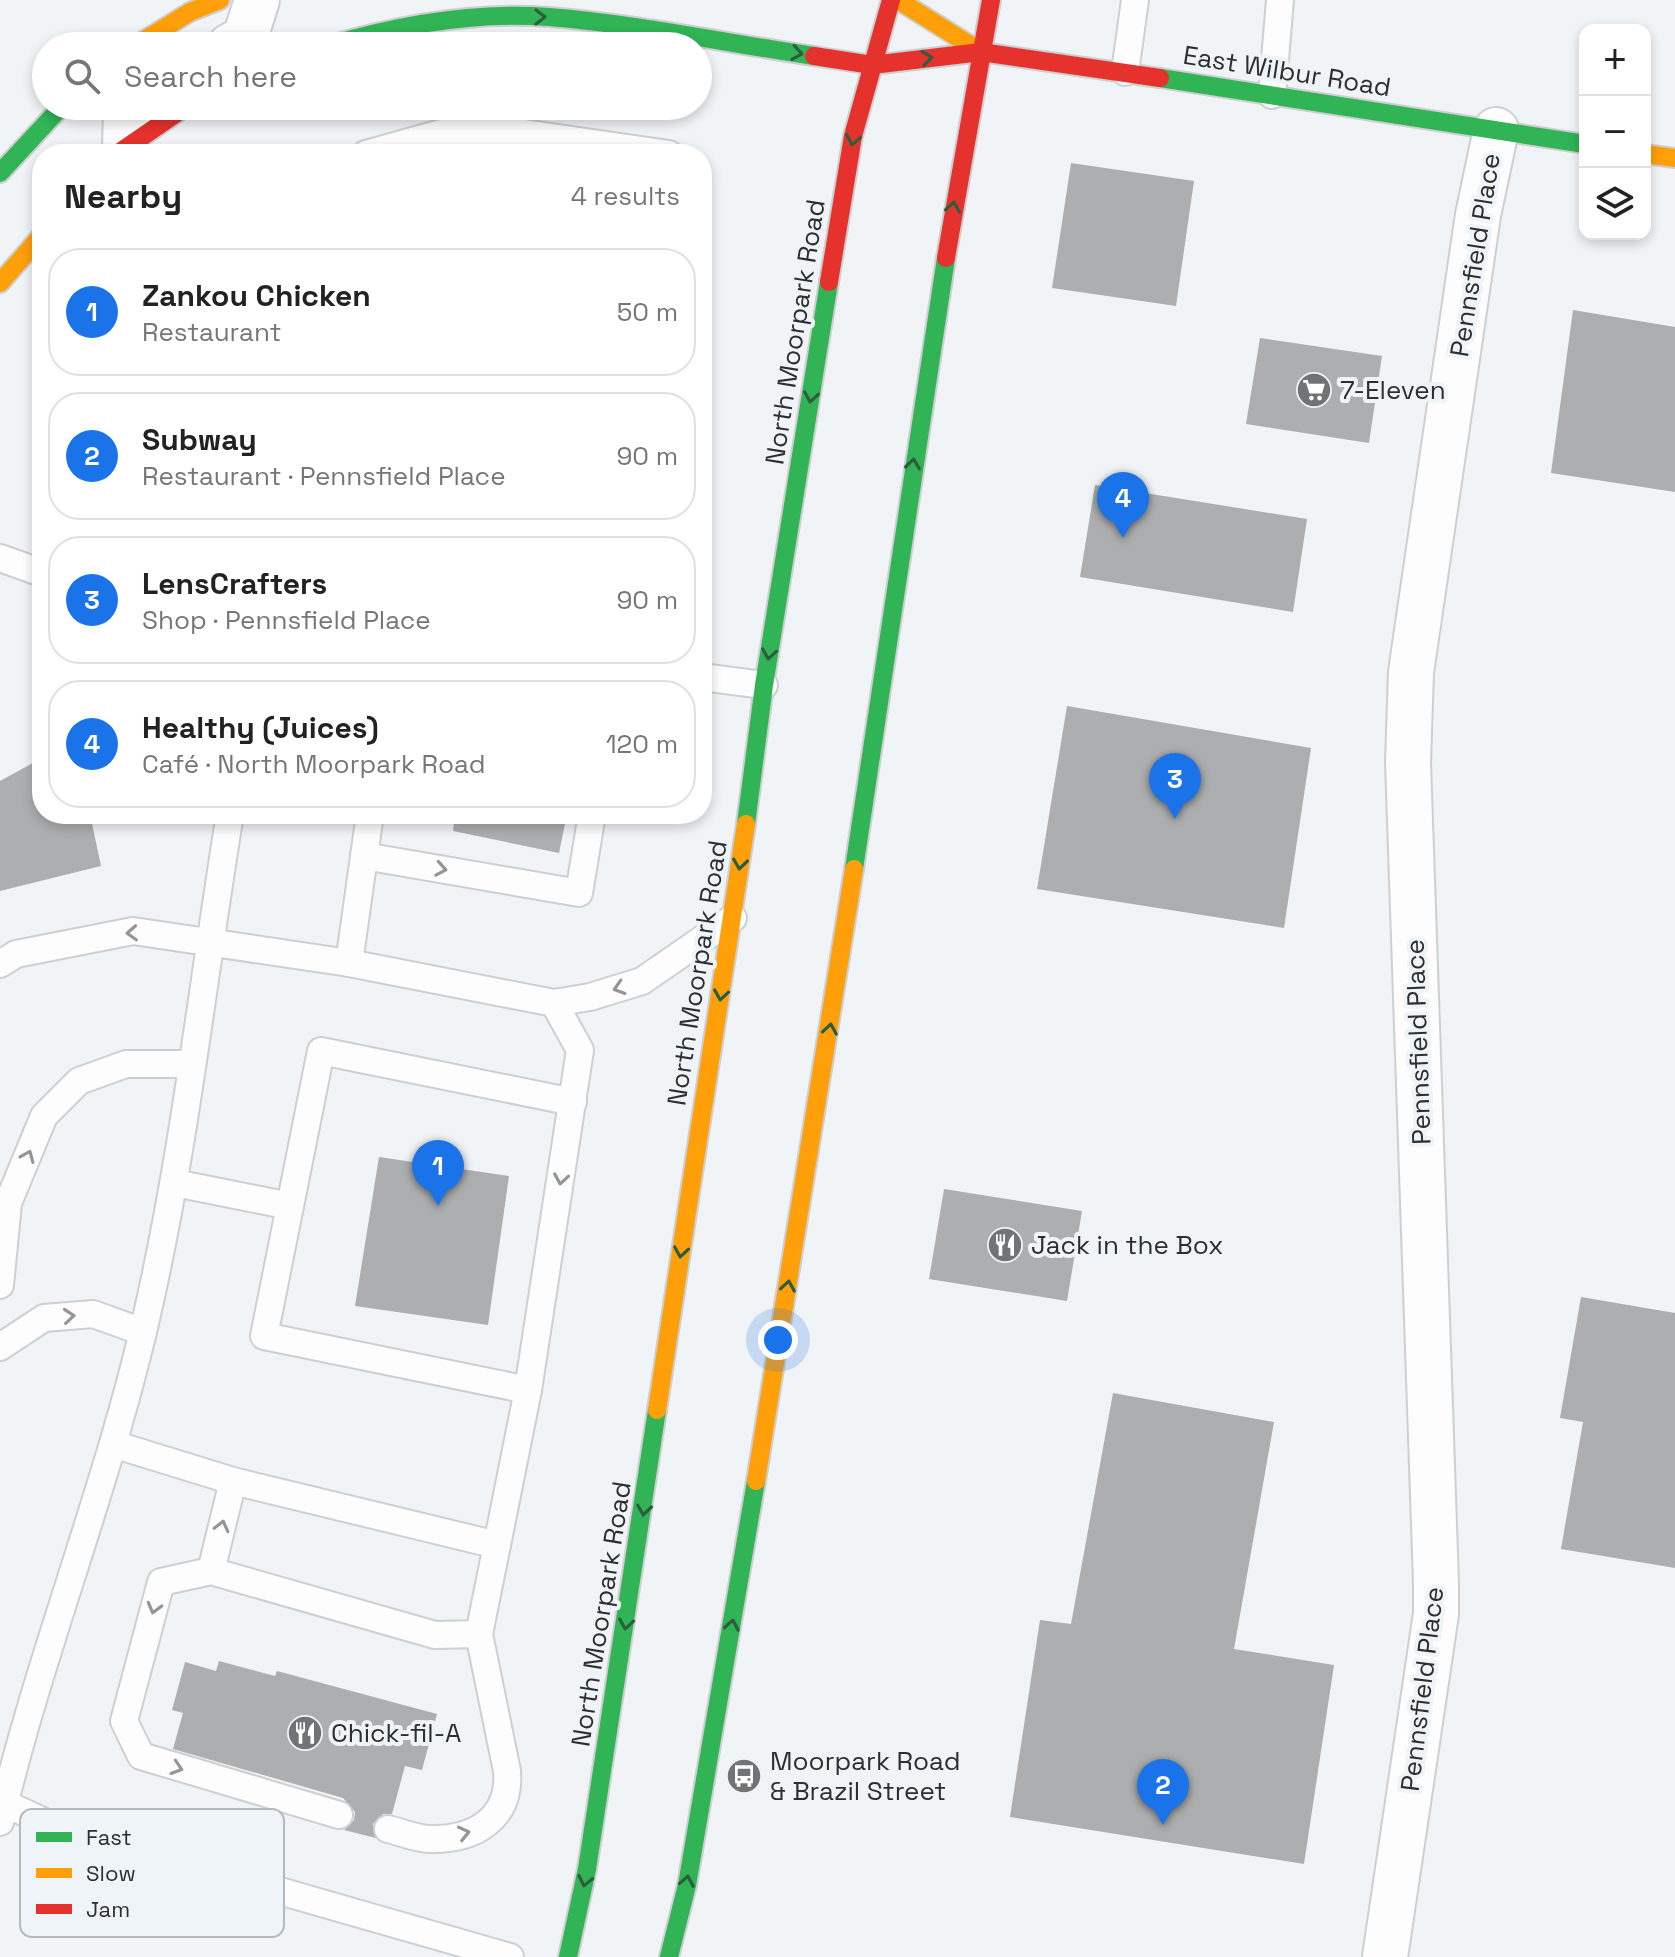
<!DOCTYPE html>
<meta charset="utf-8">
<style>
:root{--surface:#fff;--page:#f6f6f6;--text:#222;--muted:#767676;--line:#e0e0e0;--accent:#1a73e8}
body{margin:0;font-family:"Space Grotesk",sans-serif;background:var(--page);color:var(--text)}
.controls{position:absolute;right:24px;top:24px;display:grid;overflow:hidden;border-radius:16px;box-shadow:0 4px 12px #0003}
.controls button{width:72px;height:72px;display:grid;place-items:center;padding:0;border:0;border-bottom:2px solid var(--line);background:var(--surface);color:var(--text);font:40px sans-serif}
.you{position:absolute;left:778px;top:1340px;width:28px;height:28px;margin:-20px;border:6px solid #fff;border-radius:50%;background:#1a73e8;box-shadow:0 0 0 12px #1a73e833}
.badge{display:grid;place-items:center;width:52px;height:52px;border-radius:50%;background:var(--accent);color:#fff;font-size:26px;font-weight:700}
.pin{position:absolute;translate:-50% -66px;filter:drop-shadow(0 2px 4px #0008)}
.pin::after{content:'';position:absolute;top:42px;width:28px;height:24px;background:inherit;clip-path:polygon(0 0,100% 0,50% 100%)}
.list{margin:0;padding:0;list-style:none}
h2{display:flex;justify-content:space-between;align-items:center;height:104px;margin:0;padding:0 32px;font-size:34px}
h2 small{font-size:26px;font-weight:400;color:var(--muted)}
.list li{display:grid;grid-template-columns:52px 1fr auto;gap:24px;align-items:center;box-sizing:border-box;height:128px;margin:0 16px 16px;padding:0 16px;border:2px solid var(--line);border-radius:32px}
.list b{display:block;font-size:30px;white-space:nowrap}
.list p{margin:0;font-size:26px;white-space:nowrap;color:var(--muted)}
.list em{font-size:26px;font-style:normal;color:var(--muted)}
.icon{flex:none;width:44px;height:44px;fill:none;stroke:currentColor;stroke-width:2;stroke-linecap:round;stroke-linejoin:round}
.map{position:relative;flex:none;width:1675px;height:1957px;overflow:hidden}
.search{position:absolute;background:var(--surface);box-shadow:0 4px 12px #0003;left:32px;top:32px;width:680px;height:88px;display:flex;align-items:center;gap:20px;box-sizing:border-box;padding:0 28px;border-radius:44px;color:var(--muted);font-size:30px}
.panel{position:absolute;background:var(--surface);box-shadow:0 4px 12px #0003;left:32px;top:144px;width:680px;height:680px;border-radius:32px}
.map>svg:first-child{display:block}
.building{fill:#acaeaf}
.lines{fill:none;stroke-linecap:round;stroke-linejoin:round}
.lane-casing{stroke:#cdcfd0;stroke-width:30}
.street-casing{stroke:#cdcfd0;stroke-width:48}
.fast-casing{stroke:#cdcfd0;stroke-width:22}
.slow-casing{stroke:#cdcfd0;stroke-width:22}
.jam-casing{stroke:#cdcfd0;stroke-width:22}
.lane{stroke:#fdfdfe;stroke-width:26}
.street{stroke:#fdfdfe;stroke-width:44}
.fast{stroke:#30b455;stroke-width:18}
.slow{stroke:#ff9f0a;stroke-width:18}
.jam{stroke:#e5322d;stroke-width:18}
.oneway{stroke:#2d5d3c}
.oneway2{stroke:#949696}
.labels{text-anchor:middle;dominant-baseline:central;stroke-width:8;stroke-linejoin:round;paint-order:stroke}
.street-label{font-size:26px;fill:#2c2e2f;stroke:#eff4f8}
.poi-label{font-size:26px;fill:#2c2e2f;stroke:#eff4f8;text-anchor:start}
.key{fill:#eff4f8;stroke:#b4b9bc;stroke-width:2}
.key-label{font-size:22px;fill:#2c2e2f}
</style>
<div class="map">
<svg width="1675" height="1957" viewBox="0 0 1675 1957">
<rect width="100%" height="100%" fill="#f1f4f6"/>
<g class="building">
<path d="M1071,163L1194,181L1176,306L1052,288Z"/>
<path d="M1573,310L1675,327V492L1551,473Z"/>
<path d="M1260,338L1382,356L1369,443L1246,424Z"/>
<path d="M1095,485L1307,519L1293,612L1080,577Z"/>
<path d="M1067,706L1311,748L1284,928L1037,889Z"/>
<path d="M42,758V814H90L101,866L0,891V781Z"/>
<path d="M455,814H567L559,853L453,831Z"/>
<path d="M379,1157L509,1176L488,1325L355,1306Z"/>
<path d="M944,1189L1082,1211L1067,1301L929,1279Z"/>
<path d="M1581,1297L1675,1313V1568L1561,1549L1583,1422L1560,1418Z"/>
<path d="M1113,1393L1274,1422L1234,1649L1334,1665L1304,1864L1010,1817L1040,1620L1071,1624Z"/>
<path d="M219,1661L275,1676L277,1671L437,1714L422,1770L405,1766L392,1814H383L373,1824L376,1838L344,1830L354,1820L355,1812L343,1798L173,1749L183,1713L172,1710L185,1662L216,1671Z"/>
</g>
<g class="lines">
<g class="lane-casing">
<g id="lane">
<path d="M1125,72L1135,0"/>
<path d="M1272,95L1280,0"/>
<path d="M366,154L441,133L517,132L669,154"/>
<path d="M0,558L42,573"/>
<path d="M702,677L764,685"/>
<path d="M364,856L579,893L592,814"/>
<path d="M349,963L370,814"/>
<path d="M0,964L16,954L133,931L349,963L554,1003L580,1050L528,1390L497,1545"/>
<path d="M554,1003L590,997L642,981L733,918"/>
<path d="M175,1183L290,1206"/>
<path d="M0,1285L8,1203L44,1116L79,1081L126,1064H192"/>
<path d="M0,1347L44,1318L93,1314L143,1332"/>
<path d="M528,1390L264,1336L321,1051L573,1102"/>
<path d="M113,1444L233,1481L497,1545L479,1634L435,1635L211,1571L161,1582L124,1721L141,1756L339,1815"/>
<path d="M211,1571L233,1481"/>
<path d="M0,1801L53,1826L510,1957"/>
<path d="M0,1822C41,1649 109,1484 148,1310C185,1147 203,979 230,814"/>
<path d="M388,1829C401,1832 417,1839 430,1839C475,1840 511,1818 507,1771L479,1634"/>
</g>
</g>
<g class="street-casing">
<g id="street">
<path d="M230,46L245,38L257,0"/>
<path d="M125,146L126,112L134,106"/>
<path d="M1385,1957L1436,1614V1583L1408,762L1411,672L1478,215L1496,130"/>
</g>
</g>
<g class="fast-casing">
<g id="fast">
<path d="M327,46C398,25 474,11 549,17C637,24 726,43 814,56"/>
<path d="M1160,78L1585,144"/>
<path d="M0,173L62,106"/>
<path d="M746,824L764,685L829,282"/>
<path d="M854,869L946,258"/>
<path d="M568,1957L587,1869L657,1410"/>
<path d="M669,1957L687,1885L756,1481"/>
</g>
</g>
<g class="slow-casing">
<g id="slow">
<path d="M898,0L981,52"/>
<path d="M135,46L190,12L220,0"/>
<path d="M1645,154L1675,158"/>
<path d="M0,283L42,235"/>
<path d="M657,1410L746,824"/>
<path d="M756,1481L854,869"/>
</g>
</g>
<g class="jam-casing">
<g id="jam">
<path d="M814,56L872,65L981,52L1160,78"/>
<path d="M117,154L187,106"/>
<path d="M946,258L991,0"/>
<path d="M829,282L853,136L891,0"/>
</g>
</g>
<use href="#lane" class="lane"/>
<use href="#street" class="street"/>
<use href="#fast" class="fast"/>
<use href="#slow" class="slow"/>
<use href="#jam" class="jam"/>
</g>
<defs><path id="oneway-chevron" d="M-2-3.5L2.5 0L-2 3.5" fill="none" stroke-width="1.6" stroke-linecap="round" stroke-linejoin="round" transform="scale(2)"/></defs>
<g class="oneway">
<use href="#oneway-chevron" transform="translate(540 17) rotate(1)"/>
<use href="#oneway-chevron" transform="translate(797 53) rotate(9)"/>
<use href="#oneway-chevron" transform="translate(927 58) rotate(-7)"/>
<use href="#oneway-chevron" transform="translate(853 140) rotate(101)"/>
<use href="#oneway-chevron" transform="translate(953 207) rotate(-81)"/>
<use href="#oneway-chevron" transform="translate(811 397) rotate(99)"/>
<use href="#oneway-chevron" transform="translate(913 464) rotate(-82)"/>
<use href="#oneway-chevron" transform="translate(769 654) rotate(99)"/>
<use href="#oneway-chevron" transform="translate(740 864) rotate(98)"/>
<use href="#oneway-chevron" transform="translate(721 995) rotate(99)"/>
<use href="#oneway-chevron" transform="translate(830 1029) rotate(-81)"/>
<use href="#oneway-chevron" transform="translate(681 1252) rotate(99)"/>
<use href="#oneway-chevron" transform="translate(788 1286) rotate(-81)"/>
<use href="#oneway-chevron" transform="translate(644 1510) rotate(98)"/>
<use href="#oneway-chevron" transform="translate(626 1624) rotate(99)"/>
<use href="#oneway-chevron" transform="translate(732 1625) rotate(-80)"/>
<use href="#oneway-chevron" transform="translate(585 1881) rotate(102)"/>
<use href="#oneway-chevron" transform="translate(687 1881) rotate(-79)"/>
</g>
<g class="oneway2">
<use href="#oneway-chevron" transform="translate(441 869) rotate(10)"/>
<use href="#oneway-chevron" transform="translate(132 933) rotate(177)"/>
<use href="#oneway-chevron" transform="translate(619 988) rotate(163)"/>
<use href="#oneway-chevron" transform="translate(28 1156) rotate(-67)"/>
<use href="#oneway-chevron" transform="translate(561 1179) rotate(99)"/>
<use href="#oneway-chevron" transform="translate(69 1316) rotate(-5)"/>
<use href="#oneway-chevron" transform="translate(222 1526) rotate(-76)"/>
<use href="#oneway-chevron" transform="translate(154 1608) rotate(105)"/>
<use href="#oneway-chevron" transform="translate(177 1768) rotate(18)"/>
<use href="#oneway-chevron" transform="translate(464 1833) rotate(-13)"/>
</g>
<defs>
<g id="supermarket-disc" transform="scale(1.8)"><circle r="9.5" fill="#717375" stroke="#eff4f8"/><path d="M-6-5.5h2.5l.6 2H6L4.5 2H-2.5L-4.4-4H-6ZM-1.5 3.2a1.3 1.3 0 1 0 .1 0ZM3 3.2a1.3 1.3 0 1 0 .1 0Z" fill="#fff"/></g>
<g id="restaurant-disc" transform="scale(1.8)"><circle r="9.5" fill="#717375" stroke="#eff4f8"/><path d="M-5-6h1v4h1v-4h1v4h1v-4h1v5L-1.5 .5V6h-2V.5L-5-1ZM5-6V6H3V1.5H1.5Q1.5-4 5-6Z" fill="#fff"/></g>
<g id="bus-disc" transform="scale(1.8)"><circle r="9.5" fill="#717375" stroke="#eff4f8"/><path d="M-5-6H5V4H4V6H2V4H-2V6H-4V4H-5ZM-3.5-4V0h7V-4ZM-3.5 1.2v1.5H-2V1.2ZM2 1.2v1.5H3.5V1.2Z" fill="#fff"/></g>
</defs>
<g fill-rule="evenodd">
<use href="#supermarket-disc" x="1314" y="390"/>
<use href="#restaurant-disc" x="1005" y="1245"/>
<use href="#restaurant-disc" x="305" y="1733"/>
<use href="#bus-disc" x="744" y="1776"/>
</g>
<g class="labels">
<g class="street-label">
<text transform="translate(1287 71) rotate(9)">East Wilbur Road</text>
<text transform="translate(1475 255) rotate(-81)">Pennsfield Place</text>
<text transform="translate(795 332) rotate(-81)">North Moorpark Road</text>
<text transform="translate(697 973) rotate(-81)">North Moorpark Road</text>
<text transform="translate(1418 1042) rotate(-92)">Pennsfield Place</text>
<text transform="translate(601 1614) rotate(-81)">North Moorpark Road</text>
<text transform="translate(1422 1689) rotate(-83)">Pennsfield Place</text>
</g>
<g class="poi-label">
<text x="1340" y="390">7-Eleven</text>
<text x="1031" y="1245">Jack in the Box</text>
<text x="331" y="1733">Chick-fil-A</text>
<text x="770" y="1761">Moorpark Road<tspan x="770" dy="30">&amp; Brazil Street</tspan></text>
</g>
</g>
<rect x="20" y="1809" width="264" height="128" rx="12" class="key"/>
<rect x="36" y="1832" width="36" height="10" fill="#30b455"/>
<rect x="36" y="1868" width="36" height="10" fill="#ff9f0a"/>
<rect x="36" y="1904" width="36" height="10" fill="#e5322d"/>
<g class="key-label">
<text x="86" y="1845">Fast</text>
<text x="86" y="1881">Slow</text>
<text x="86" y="1917">Jam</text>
</g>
</svg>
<div class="controls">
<button>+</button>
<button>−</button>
<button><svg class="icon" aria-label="layers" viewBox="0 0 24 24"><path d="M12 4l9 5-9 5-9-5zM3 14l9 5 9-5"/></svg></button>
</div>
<div class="you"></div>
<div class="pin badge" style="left:438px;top:1206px">1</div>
<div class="pin badge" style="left:1163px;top:1825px">2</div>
<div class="pin badge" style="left:1175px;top:819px">3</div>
<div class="pin badge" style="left:1123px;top:538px">4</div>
<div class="search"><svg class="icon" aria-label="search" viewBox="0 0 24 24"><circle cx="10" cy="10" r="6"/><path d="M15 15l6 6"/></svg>Search here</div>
<section class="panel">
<h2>Nearby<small>4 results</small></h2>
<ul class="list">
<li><span class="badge">1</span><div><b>Zankou Chicken</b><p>Restaurant</p></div><em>50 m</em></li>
<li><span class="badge">2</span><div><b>Subway</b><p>Restaurant · Pennsfield Place</p></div><em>90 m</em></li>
<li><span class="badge">3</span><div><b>LensCrafters</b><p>Shop · Pennsfield Place</p></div><em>90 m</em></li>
<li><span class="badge">4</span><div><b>Healthy (Juices)</b><p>Café · North Moorpark Road</p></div><em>120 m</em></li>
</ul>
</section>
</div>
